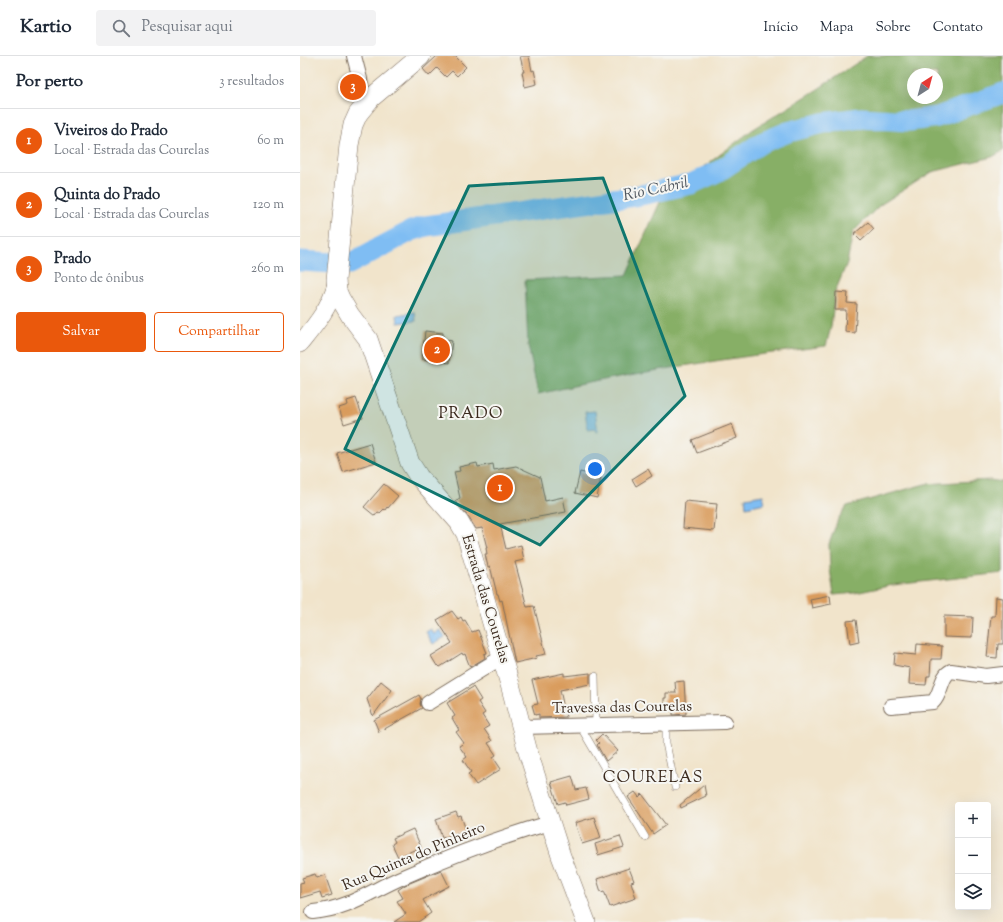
<!DOCTYPE html>
<html lang="pt">
<meta charset="utf-8">
<style>
:root{--surface:#fff;--page:#f2f2f3;--text:#1f2937;--muted:#747a83;--line:#e0e1e3;--accent:#ea580c}
body{margin:0;font-family:"Sorts Mill Goudy",serif;background:var(--page);color:var(--text)}
.controls{position:absolute;right:12px;bottom:12px;display:grid;overflow:hidden;border-radius:4px;box-shadow:0 4px 16px #0002}
.controls button{width:36px;height:36px;display:grid;place-items:center;padding:0;border:0;border-bottom:1px solid var(--line);background:var(--surface);color:var(--text);font:20px sans-serif}
.compass{position:absolute;left:607px;top:12px;width:36px;height:36px;border-radius:50%;background:var(--surface);box-shadow:0 4px 16px #0002;rotate:36deg}
.you{position:absolute;left:295px;top:413px;width:14px;height:14px;margin:-10px;border:3px solid #fff;border-radius:50%;background:#1a73e8;box-shadow:0 0 0 6px #1a73e833}
.badge{display:grid;place-items:center;width:26px;height:26px;border-radius:50%;background:var(--accent);color:#fff;font-size:13px;font-weight:700}
.pin{position:absolute;translate:-50% -50%;border:2px solid #fff;box-shadow:0 1px 4px #0006}
.list{margin:0;padding:0;list-style:none}
h2{display:flex;justify-content:space-between;align-items:center;height:52px;margin:0;padding:0 16px;font-size:17px}
h2 small{font-size:13px;font-weight:400;color:var(--muted)}
.list li{display:grid;grid-template-columns:26px 1fr auto;gap:12px;align-items:center;box-sizing:border-box;height:64px;padding:0 16px;border-top:1px solid var(--line)}
.list b{display:block;font-size:15px;white-space:nowrap}
.list p{margin:0;font-size:13px;white-space:nowrap;color:var(--muted)}
.list em{font-size:13px;font-style:normal;color:var(--muted)}
.actions{display:flex;gap:8px;padding:12px 16px}
.actions a{flex:1;padding:9px 0;border:1px solid var(--accent);border-radius:4px;text-align:center;font-size:14px;color:var(--accent)}
.actions .main{background:var(--accent);color:#fff}
.icon{flex:none;width:22px;height:22px;fill:none;stroke:currentColor;stroke-width:2;stroke-linecap:round;stroke-linejoin:round}
.map{position:relative;flex:none;width:703px;height:866px;overflow:hidden}
header{display:flex;align-items:center;gap:24px;box-sizing:border-box;height:56px;padding:0 20px;background:var(--surface);border-bottom:1px solid var(--line)}
header strong{font-size:19px}
nav{display:flex;gap:22px;margin-inline-start:auto;font-size:14px}
.search{width:280px;height:36px;background:var(--page);display:flex;align-items:center;gap:10px;box-sizing:border-box;padding:0 14px;border-radius:4px;color:var(--muted);font-size:15px}
main{display:flex}
aside{flex:1;background:var(--surface)}
.map>svg:first-child{display:block}
.forest{fill:#87af66;stroke:#616c42;fill-rule:evenodd}
.water{fill:#7fbdf3;stroke:#5d7488}
.lines{fill:none;stroke-linecap:round;stroke-linejoin:round}
.river{stroke:#7fbdf3;stroke-width:21}
.building{fill:#d99b5b}
.service-casing{stroke:#7b6b5b;stroke-width:8}
.minor-casing{stroke:#7b6b5b;stroke-width:16}
.tertiary-casing{stroke:#7b6b5b;stroke-width:18}
.secondary-casing{stroke:#7b6b5b;stroke-width:20}
.service{stroke:#fff;stroke-width:7}
.minor{stroke:#fff;stroke-width:14}
.tertiary{stroke:#fff;stroke-width:17}
.secondary{stroke:#fff;stroke-width:19}
.marked{fill:#0f766e;fill-opacity:0.2;stroke:#0f766e;stroke-width:3;stroke-linejoin:round}
.labels{text-anchor:middle;dominant-baseline:central;stroke-width:4;stroke-linejoin:round;paint-order:stroke}
.street-label{font-size:15px;fill:#3b2a1e;stroke:#f6f6f2}
.water-label{font-size:16px;font-style:italic;fill:#4f565e;stroke:#f6f6f2}
.neighbourhood-label{font-size:16px;letter-spacing:1px;fill:#3b2a1e;stroke:#f6f6f2}
</style>
<header>
<strong>Kartio</strong>
<div class="search"><svg class="icon" aria-label="search" viewBox="0 0 24 24"><circle cx="10" cy="10" r="6"/><path d="M15 15l6 6"/></svg>Pesquisar aqui</div>
<nav><a>Início</a><a>Mapa</a><a>Sobre</a><a>Contato</a></nav>
</header>
<main>
<aside>
<h2>Por perto<small>3 resultados</small></h2>
<ul class="list">
<li><span class="badge">1</span><div><b>Viveiros do Prado</b><p>Local · Estrada das Courelas</p></div><em>60 m</em></li>
<li><span class="badge">2</span><div><b>Quinta do Prado</b><p>Local · Estrada das Courelas</p></div><em>120 m</em></li>
<li><span class="badge">3</span><div><b>Prado</b><p>Ponto de ônibus</p></div><em>260 m</em></li>
</ul>
<div class="actions"><a class="main">Salvar</a><a>Compartilhar</a></div>
</aside>
<div class="map">
<svg width="703" height="866" viewBox="0 0 703 866">
<rect width="100%" height="100%" fill="#f6f6f2"/>
<filter id="ink" filterUnits="userSpaceOnUse"><feTurbulence type="fractalNoise" baseFrequency=".025" numOctaves="2"/><feDisplacementMap in="SourceGraphic" scale="8" xChannelSelector="R" yChannelSelector="G"/><feConvolveMatrix kernelMatrix="1 2 1 2 8 2 1 2 1" color-interpolation-filters="sRGB"/></filter>
<filter id="wash" filterUnits="userSpaceOnUse"><feTurbulence type="fractalNoise" baseFrequency=".012" numOctaves="4" result="noise"/><feDisplacementMap in="SourceGraphic" scale="16" xChannelSelector="R" yChannelSelector="G"/><feGaussianBlur stdDeviation="0.9" result="paint"/><feColorMatrix in="noise" values="0 0 0 0 0 0 0 0 0 0 0 0 0 0 0 0 0 1.4 0 .05"/><feComposite in="paint" operator="in"/></filter>
<g filter="url(#wash)">
<rect width="100%" height="100%" fill="#f1e4cb"/>
<g class="forest">
<path d="M567,0H703V95L692,101L632,116L580,149L553,176L547,207L535,236L531,271L526,290C430,302 332,316 238,338L228,289L225,224L327,219L361,144L452,74L518,33ZM613,18H637V42H613Z"/>
<path d="M690,424L703,426V517L593,529L555,537L534,539L530,513L529,488L538,463L547,450L625,428Z"/>
</g>
<g class="water">
<path d="M115,256L116,265L98,267L97,259Z"/>
<path d="M295,355L298,376H296L295,373L288,374L285,356Z"/>
<path d="M463,439L465,447L446,451L445,442Z"/>
<path d="M131,573L134,578L140,574L145,581L133,588L126,576Z"/>
</g>
<g class="lines">
<path class="river" d="M0,205L49,208L111,175L126,170L341,139L391,128L419,115L461,87L488,76L523,67L561,62L609,65L637,61L703,37"/>
</g>
<g id="blocks">
<g class="building">
<path d="M137,0H155L166,11L157,20L152,15L146,21L137,12L129,20L123,13Z"/>
<path d="M220,0H229L232,15L234,14L237,28L225,31L222,16H224Z"/>
<path d="M568,166L574,173L561,185L554,178Z"/>
<path d="M536,236L548,237L547,247L557,248L555,277L545,276L546,254H535Z"/>
<path d="M125,275L143,277V283L152,285L149,307L122,303Z"/>
<path d="M56,342L63,362L44,368L39,352L48,349L47,345Z"/>
<path d="M432,368L437,382L397,397L392,384Z"/>
<path d="M70,387L76,406L43,416L37,397Z"/>
<path d="M177,407L178,411L193,408L194,414L216,410L240,421L245,445L263,441L266,456L200,468L206,493L221,489L224,504L215,506L227,551L234,550L246,598L236,600L237,602L215,607L202,544L200,545L198,538H197L190,510L188,511L185,498H187L186,492H187L182,472L176,473L167,459L155,445L160,442L154,416L160,415L159,411Z"/>
<path d="M348,413L352,420L336,430L332,423Z"/>
<path d="M280,416L301,421L297,442L275,437Z"/>
<path d="M84,428L98,440L88,452L87,451L85,454L84,453L80,457L78,456L75,460L64,451Z"/>
<path d="M385,445L417,448L414,475L383,472Z"/>
<path d="M530,539L531,548L512,552L510,543Z"/>
<path d="M696,541L703,542V588H698L697,602L687,601L691,560H695Z"/>
<path d="M152,555L158,563L161,561L163,565L165,564L172,576L178,574L187,597L184,598L185,602L170,611L165,598L163,599L162,597L140,611L138,609L137,610L131,600L152,587L137,564Z"/>
<path d="M644,560L673,561L672,582L644,581Z"/>
<path d="M556,564L559,586L550,588L547,565Z"/>
<path d="M617,588L642,590L641,603H631L630,620H627L626,629L609,628L610,612L594,609L595,597L616,599Z"/>
<path d="M264,617V620L290,617V628L260,634L266,661L239,662V658L235,659L232,649L238,648L232,624Z"/>
<path d="M81,625L92,634L73,660L67,643Z"/>
<path d="M384,625L386,658L373,659V654L364,655V642H366V637H376L375,626Z"/>
<path d="M173,631L181,644L178,646L185,657L182,659L189,670L184,673L192,685L188,687L196,699L193,701L201,713L176,729L168,718L171,716L163,704L167,701L159,690L164,687L156,676L159,674L152,662L155,660L147,647Z"/>
<path d="M119,639L121,643L120,648L122,652L79,676L74,664Z"/>
<path d="M302,678L318,695L306,705L297,689L299,687L296,684Z"/>
<path d="M272,720L276,734L286,732L289,743L266,749L265,746L258,748L251,726Z"/>
<path d="M404,729L406,740L381,752L380,749Z"/>
<path d="M335,736L339,741L342,738L366,769L353,778L328,741Z"/>
<path d="M156,756L158,761L161,760L166,774L142,782L136,763Z"/>
<path d="M294,761L301,782L282,788L275,767Z"/>
<path d="M113,773L121,791L98,801L92,788L95,786L93,782Z"/>
<path d="M320,780L324,791L298,799L295,788Z"/>
<path d="M329,812L334,825L331,826L336,842L310,851L304,835L301,836L297,823Z"/>
<path d="M141,814L149,830L123,844L131,857L118,866H94L106,858L97,845L103,842L98,834L105,829Z"/>
<path d="M15,818L17,822L25,819L32,839L22,842L20,836L0,842V827L4,826L2,822Z"/>
</g>
</g>
</g>
<g filter="url(#ink)">
<use href="#blocks" fill-opacity="0" stroke="#7b6b5b" stroke-width="1"/>
<g class="lines">
<g class="service-casing">
<g id="service">
<path d="M295,620L296,669"/>
<path d="M366,668V687L375,731"/>
<path d="M280,670L345,781"/>
</g>
</g>
<g class="minor-casing">
<g id="minor">
<path d="M54,0L60,23L62,52"/>
<path d="M128,647L202,601"/>
<path d="M591,650L633,646C642,638 640,620 651,615L686,620L703,618"/>
<path d="M221,671L425,666"/>
<path d="M13,856C49,853 72,834 103,821C151,800 200,781 250,767"/>
</g>
</g>
<g class="tertiary-casing">
<path id="tertiary" d="M0,288C16,268 29,253 36,228"/>
</g>
<g class="secondary-casing">
<path id="secondary" d="M121,0L71,42L58,58L53,69L49,89L36,224L37,235L40,242L50,259L68,283L110,407L119,421L159,466L166,478L211,632L228,696L261,800L286,866"/>
</g>
<use href="#service" class="service"/>
<use href="#minor" class="minor"/>
<use href="#tertiary" class="tertiary"/>
<use href="#secondary" class="secondary"/>
</g>
</g>
<path class="marked" d="M303,122L385,340L240,489L45,393L169,130Z"/>
<g class="labels">
<g class="street-label">
<text transform="translate(185 543) rotate(73)">Estrada das Courelas</text>
<text transform="translate(322 652) rotate(-1)">Travessa das Courelas</text>
<text transform="translate(114 801) rotate(-23)">Rua Quinta do Pinheiro</text>
</g>
<g class="water-label">
<text transform="translate(356 134) rotate(-12)">Rio Cabril</text>
</g>
<g class="neighbourhood-label">
<text x="171" y="358">PRADO</text>
<text x="353" y="722">COURELAS</text>
</g>
</g>
</svg>
<div class="controls">
<button>+</button>
<button>−</button>
<button><svg class="icon" aria-label="layers" viewBox="0 0 24 24"><path d="M12 4l9 5-9 5-9-5zM3 14l9 5 9-5"/></svg></button>
</div>
<svg class="compass" viewBox="-18 -18 36 36"><path d="M0-13l5 13h-10z" fill="#e53935"/><path d="M0 13l5-13h-10z" fill="#747a83"/></svg>
<div class="you"></div>
<div class="pin badge" style="left:200px;top:432px">1</div>
<div class="pin badge" style="left:137px;top:294px">2</div>
<div class="pin badge" style="left:53px;top:31px">3</div>
</div>
</main>
